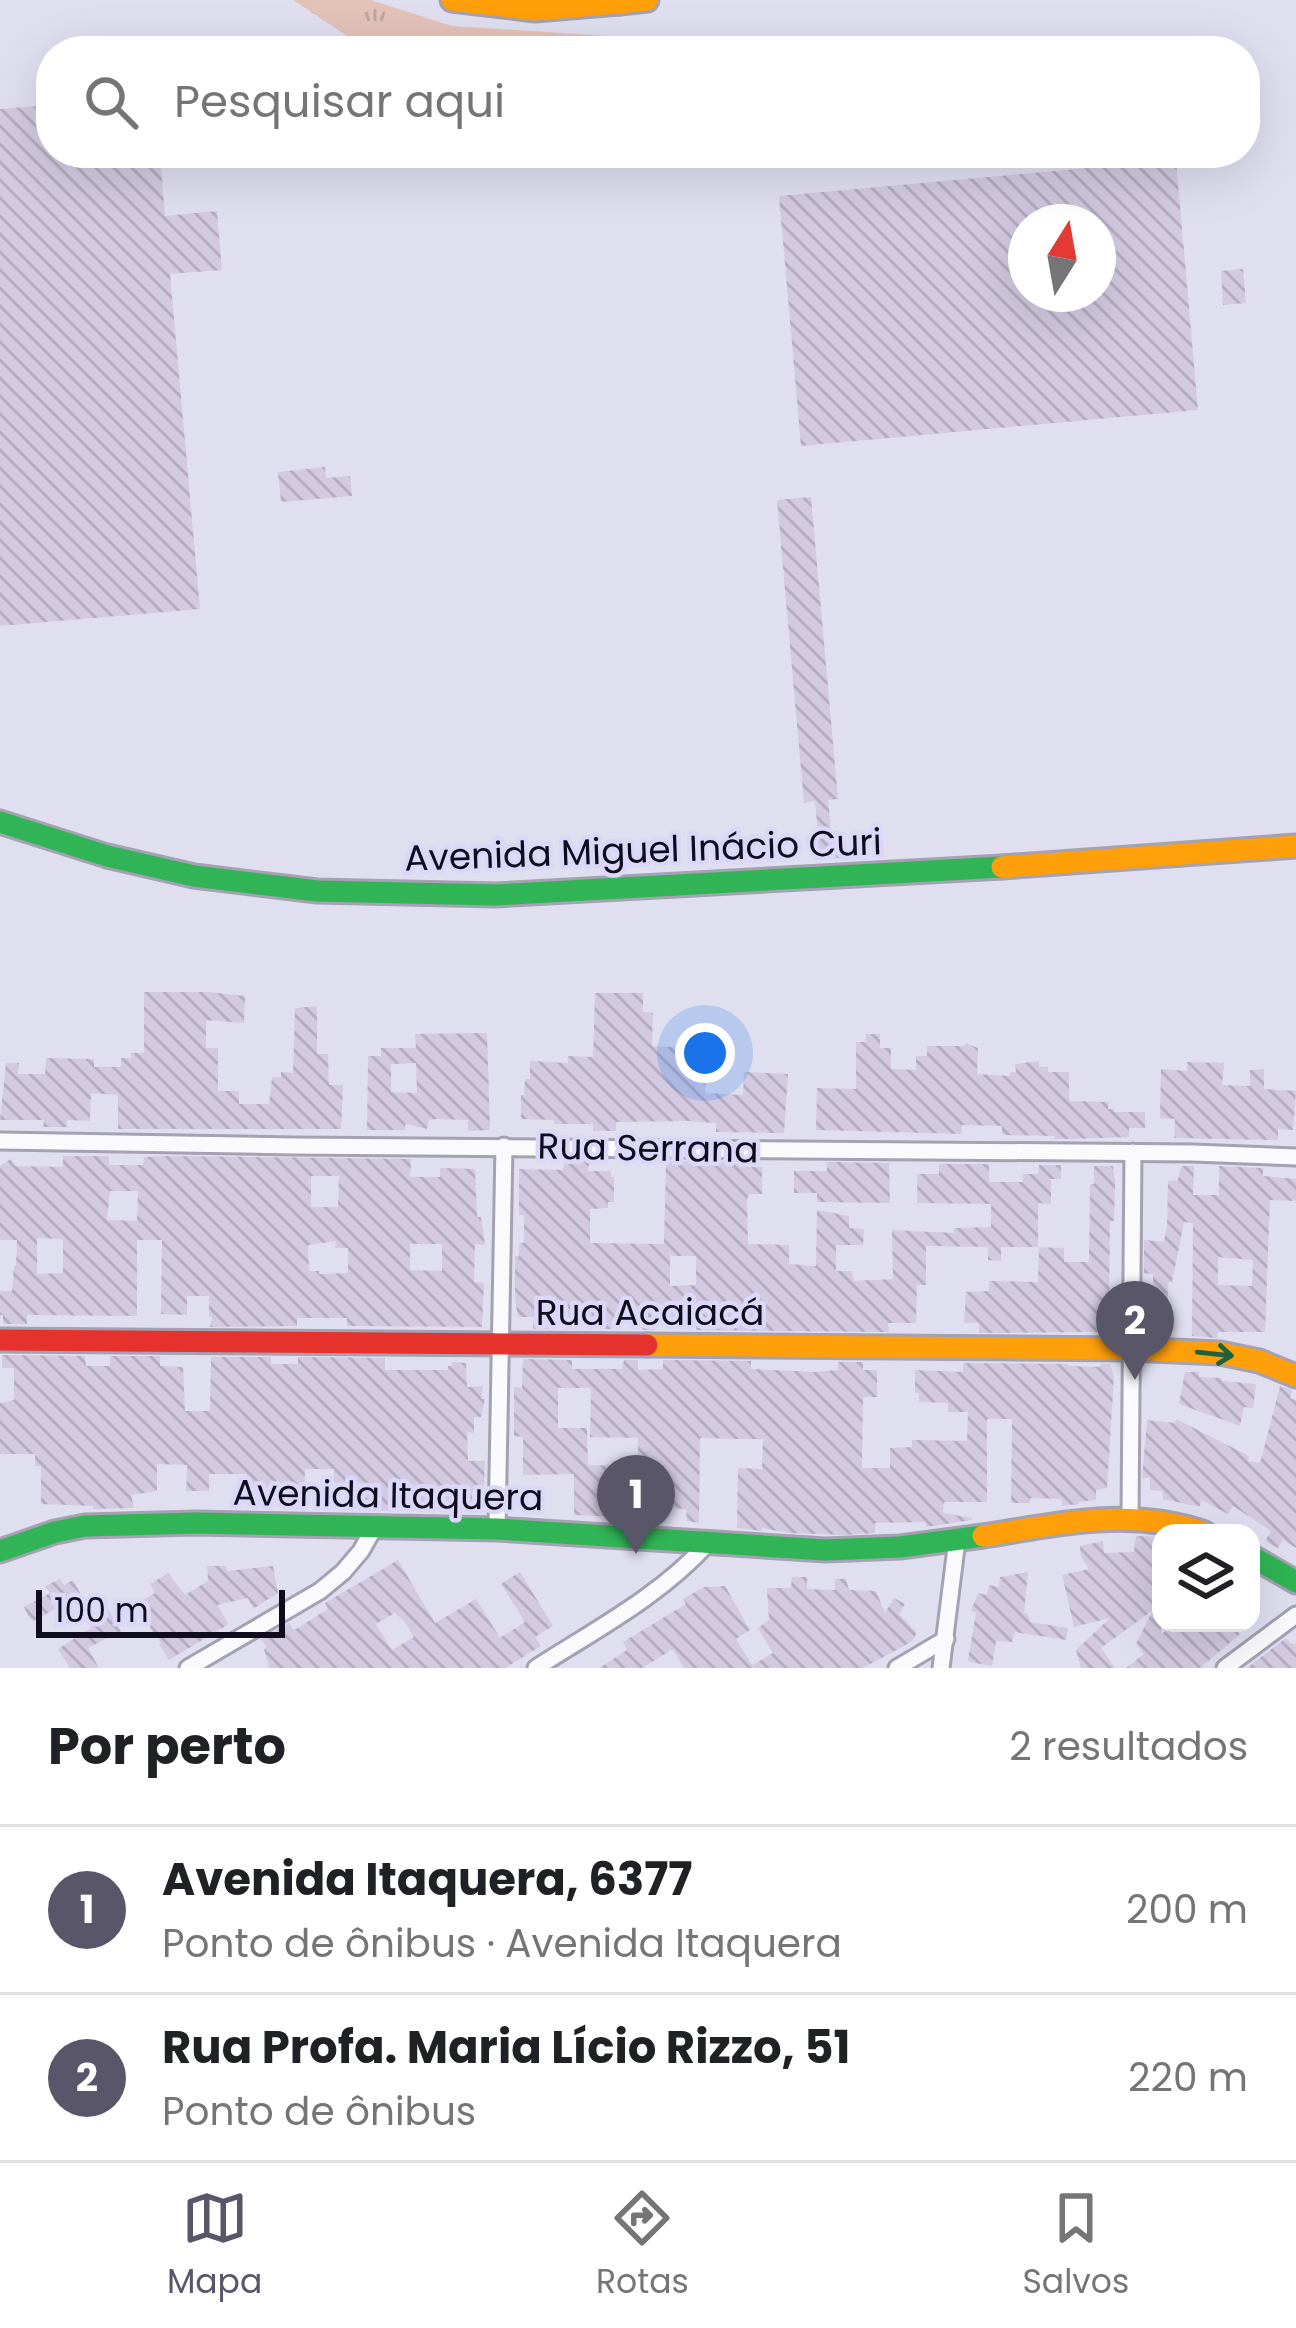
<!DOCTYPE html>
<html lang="pt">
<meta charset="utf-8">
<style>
:root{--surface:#fff;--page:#f2f2f2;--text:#202124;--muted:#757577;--line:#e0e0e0;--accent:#585668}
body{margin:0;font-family:Poppins,sans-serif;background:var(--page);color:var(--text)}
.controls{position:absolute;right:36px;bottom:36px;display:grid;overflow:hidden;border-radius:24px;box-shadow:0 12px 48px #0002}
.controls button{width:108px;height:108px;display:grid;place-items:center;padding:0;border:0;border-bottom:3px solid var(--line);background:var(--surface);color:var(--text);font:60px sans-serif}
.compass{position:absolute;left:1008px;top:204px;width:108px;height:108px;border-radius:50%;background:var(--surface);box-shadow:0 12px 48px #0002;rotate:11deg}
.scale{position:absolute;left:36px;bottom:30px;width:249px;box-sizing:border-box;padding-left:12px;border:6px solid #0f0c1e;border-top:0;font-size:33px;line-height:42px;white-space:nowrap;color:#0f0c1e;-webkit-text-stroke:9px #dad7f8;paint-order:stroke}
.you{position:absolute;left:705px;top:1053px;width:42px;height:42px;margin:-30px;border:9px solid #fff;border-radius:50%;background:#1a73e8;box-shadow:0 0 0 18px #1a73e833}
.badge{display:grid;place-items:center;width:78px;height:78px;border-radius:50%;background:var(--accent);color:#fff;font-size:39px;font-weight:700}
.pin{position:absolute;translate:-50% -99px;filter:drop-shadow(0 3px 6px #0008)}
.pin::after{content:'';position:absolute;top:63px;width:42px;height:36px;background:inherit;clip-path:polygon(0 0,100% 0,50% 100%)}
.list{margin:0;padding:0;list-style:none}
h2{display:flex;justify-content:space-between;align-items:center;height:156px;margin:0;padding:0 48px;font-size:51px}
h2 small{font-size:39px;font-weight:400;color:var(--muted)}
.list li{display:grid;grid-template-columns:78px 1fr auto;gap:36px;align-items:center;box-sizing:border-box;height:168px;padding:0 48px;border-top:3px solid var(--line)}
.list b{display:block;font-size:45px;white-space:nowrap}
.list p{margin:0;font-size:39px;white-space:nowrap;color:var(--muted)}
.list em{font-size:39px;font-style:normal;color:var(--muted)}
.icon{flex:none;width:66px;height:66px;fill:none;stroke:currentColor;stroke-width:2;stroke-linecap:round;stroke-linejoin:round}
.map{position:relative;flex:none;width:1296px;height:1668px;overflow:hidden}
.search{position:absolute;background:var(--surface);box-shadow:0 12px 48px #0002;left:36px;right:36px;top:36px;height:132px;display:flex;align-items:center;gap:30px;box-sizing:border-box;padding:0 42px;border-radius:48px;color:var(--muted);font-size:45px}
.sheet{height:492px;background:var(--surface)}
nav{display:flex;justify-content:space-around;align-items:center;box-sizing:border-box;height:168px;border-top:3px solid var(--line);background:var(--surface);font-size:33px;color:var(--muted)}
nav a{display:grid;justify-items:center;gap:6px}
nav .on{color:var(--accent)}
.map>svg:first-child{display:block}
.grass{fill:url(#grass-tufts)}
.building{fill:url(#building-back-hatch);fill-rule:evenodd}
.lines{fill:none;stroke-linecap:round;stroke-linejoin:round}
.street-casing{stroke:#a3a1b2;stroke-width:21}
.fast-casing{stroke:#a3a1b2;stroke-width:27}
.slow-casing{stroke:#a3a1b2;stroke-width:27}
.jam-casing{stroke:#a3a1b2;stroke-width:27}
.street{stroke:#fafafd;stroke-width:15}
.fast{stroke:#30b455;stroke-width:21}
.slow{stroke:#ff9f0a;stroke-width:21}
.jam{stroke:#e5322d;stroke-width:21}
.oneway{stroke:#20603a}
.labels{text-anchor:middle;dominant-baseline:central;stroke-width:9;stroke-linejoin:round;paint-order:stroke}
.street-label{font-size:36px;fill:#0f0c1e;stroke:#dad7f8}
</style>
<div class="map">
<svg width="1296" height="1668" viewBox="0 0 1296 1668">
<defs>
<pattern id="grass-tufts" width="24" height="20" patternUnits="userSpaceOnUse" patternTransform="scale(3)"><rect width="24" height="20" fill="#e3c2b8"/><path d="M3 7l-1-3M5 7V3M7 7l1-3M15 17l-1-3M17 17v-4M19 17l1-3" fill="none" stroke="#c2a69e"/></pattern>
<pattern id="building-back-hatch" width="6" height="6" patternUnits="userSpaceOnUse" patternTransform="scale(3)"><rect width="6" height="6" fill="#d3cae1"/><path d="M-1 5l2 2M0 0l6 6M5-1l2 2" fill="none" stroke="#b4acc1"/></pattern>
</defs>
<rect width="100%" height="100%" fill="#e0dff0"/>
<path class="grass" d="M293,0H371L452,26L655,39L698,51H370Z"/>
<g class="building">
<path d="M51,105V153H160L165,216L217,211L222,270L170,274L200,609L0,626V109Z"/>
<path d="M1176,160L1198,410L801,446L779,196ZM1026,222H1098V294H1026Z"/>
<path d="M1243,269L1246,303L1223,305L1221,271Z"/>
<path d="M325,467L326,478L350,476L352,496L281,502L278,472Z"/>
<path d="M811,497L838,799L828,800L831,831H838L840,858L815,860L812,833L818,832L815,801L804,803L777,500Z"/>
<path d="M144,992H208L245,996L244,1023L206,1020V1048H218V1091H239V1104H269L272,1077H281V1072L293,1073L295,1008L317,1006V1054H328L329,1085H343L341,1129H118V1095L91,1093L90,1121L67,1120V1127H43L44,1120H0L6,1063H19L18,1074H45L46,1058L94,1059V1067H121V1058H131V1053H144Z"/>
<path d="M595,993H643V1012L653,1013L652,1046L688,1048L687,1058L707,1059L705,1093L743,1095L744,1072L788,1074L784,1133L716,1132V1123L687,1121L616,1122V1131H593V1124H554V1120L521,1119V1095H524L525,1079H530V1061L568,1063V1056L593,1057Z"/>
<path d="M487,1033L490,1130L468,1131V1120L437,1119L429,1120L427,1129L405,1124V1130H367L368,1056H381V1048H416L415,1034ZM416,1063L417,1093L391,1092V1064Z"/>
<path d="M866,1034H880V1048H891V1069L916,1070V1056H927V1046H965V1043L978,1048L977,1074L1010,1076V1072H1016L1015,1064L1039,1061V1067H1048V1072H1069V1101L1109,1102L1108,1109H1114V1112H1145V1128H1129V1137L1070,1139H1054L1055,1136L1002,1135V1126L962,1125L961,1134L816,1130L817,1088L856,1089V1042H866Z"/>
<path d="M1187,1062L1224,1063L1222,1085L1250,1086V1070L1264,1069V1089L1296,1091L1293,1130L1278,1129V1140L1174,1138L1175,1119L1160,1118L1161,1069L1187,1071Z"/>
<path d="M63,1156H109V1165H143L144,1157L164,1156L411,1159L410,1177H440V1168L475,1169L477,1217H481L485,1245L475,1244L474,1282L484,1283L482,1327L347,1326V1318H297V1326L210,1327L212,1317H209V1296H187V1315L161,1314L162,1240H137V1316L27,1315V1324H3V1315H0V1291H12L14,1266H16L17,1240H0V1166L11,1159L15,1166L63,1167ZM311,1176H339L338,1207H311ZM110,1191H138L137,1221L107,1220ZM37,1238L63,1239V1273L37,1274ZM336,1241L335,1248H348V1273L319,1274V1271H309L308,1245ZM410,1244H442V1271L410,1270Z"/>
<path d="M565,1160H590L588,1171H611V1177H614V1202H608V1208L590,1209V1243L664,1244L666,1161L740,1162V1167H762V1194H749L747,1200L748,1244L789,1245V1264L816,1266L817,1210L849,1216V1228L864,1229L863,1245H836V1271H852L854,1281L893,1279L892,1230L954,1233V1228L991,1227V1204L917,1203V1174H939V1164H989V1182H1023V1174H1038L1039,1165H1061V1179H1051V1204L1038,1203V1247H1001V1261L988,1260V1247L926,1246V1285H917L916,1323H888L889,1332L696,1330V1317L653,1318L654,1330H642L641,1319H613L612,1329H589V1318L548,1317L552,1329H533L534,1317H518L515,1298V1256L519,1257V1243H524V1215H519V1169L563,1170ZM670,1253L671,1256H696V1285L670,1286Z"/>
<path d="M827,1162L889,1163L890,1203L817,1202V1193H794V1171H827Z"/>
<path d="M1094,1166H1113L1115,1183L1114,1221H1110L1109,1310H1104V1332L979,1333V1323H964L966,1292L989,1291V1281L1038,1282L1039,1247L1064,1248V1262H1089L1090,1184H1094Z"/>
<path d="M1181,1166H1194L1193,1195H1219V1166L1263,1168V1176L1296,1179V1201L1270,1200L1265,1332H1218L1217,1338L1192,1336L1193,1223L1184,1222L1172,1282H1168L1167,1330L1153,1329V1274L1144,1273V1240L1164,1242L1167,1225L1168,1181L1178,1180ZM1218,1257L1253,1260L1252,1286L1218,1285Z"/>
<path d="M2,1355L85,1356L86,1366H110V1356H160V1366L183,1367L185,1411H210L211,1357H271V1364H298V1357L385,1358V1370H448V1366H452V1362L466,1363L467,1387L483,1386L481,1399H485L481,1417H474V1433L467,1432L468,1461H485L484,1486H479V1492H472L473,1510L359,1511V1483H334V1469H305L304,1509L284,1510L285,1500H263V1493H247V1474H209V1491H186L187,1465L157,1464V1491L131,1495L134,1508L93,1509V1506L41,1504V1466H35V1454H0V1403L14,1400V1368H2Z"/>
<path d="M523,1359L572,1360V1369H622L624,1360H638V1370L663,1369V1360L751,1361V1369L814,1372L838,1370V1362H863V1370H877V1397H863L862,1468H890V1448L912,1447V1440L967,1441L968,1412H948V1403L919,1402V1393H915V1370L963,1372V1363L1068,1364V1366L1100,1367V1364H1110L1114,1377L1107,1488L1096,1490V1500L1078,1502L1079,1504L1062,1506V1499L1030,1498V1503H1011L1012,1419H987V1502H944L943,1513L972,1518V1520L926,1527V1522L875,1523V1533L843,1535L789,1533L762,1528V1531L737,1528L738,1468L762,1469L763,1439H737L700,1438L699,1523L687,1521L686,1509L662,1508V1519L574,1515V1474L523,1475V1437L514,1436V1387L522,1388ZM558,1388H591L590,1437L638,1438V1467L588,1465L587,1428H558Z"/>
<path d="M1185,1372H1199V1377L1222,1378V1381L1256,1384L1253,1408L1244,1407L1240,1426L1179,1404Z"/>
<path d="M1280,1386L1292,1390L1290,1398L1296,1400V1548L1283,1540L1278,1548L1265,1541L1271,1531L1233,1506L1228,1514L1201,1500L1200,1506L1190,1505L1163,1499V1491L1150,1490V1478H1142L1147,1420L1175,1423L1176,1419L1249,1456L1248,1461L1260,1463Z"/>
<path d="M1136,1536L1161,1537V1634L1177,1623H1240L1239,1635L1200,1668H1126L1144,1654L1136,1644L1153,1610L1101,1648L1115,1668H1081L1076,1650L1110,1618L1074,1627L1062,1575L1089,1569L1081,1557L1080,1546L1103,1541L1104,1553L1134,1552Z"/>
<path d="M398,1560L435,1623L476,1599L500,1638L525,1622L501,1584L520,1572L553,1626L535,1637L541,1646L505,1668H269L264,1649L267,1648L261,1639L289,1623L294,1630L328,1609L325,1603ZM395,1613L404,1621L414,1637L392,1650L376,1624Z"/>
<path d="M207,1566H226L227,1571L273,1566L278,1593L253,1609L248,1598L217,1605L229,1624L169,1660L159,1644L161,1643L134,1605L155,1593L150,1584L168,1573L185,1595L208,1581Z"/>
<path d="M1028,1572L1024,1613L1028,1614L1030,1622L1068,1628L1066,1640L1015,1632L1012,1642L996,1641L992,1666L970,1662L968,1660L976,1612L971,1611L978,1593L987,1595L989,1585L999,1587L1000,1577Z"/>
<path d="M792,1577H807V1589L835,1590V1579H846L849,1590L876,1591L885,1613L894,1598L905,1604L899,1614L917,1633L911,1642L863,1668H684L673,1649L642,1668H599L627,1650L623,1642L686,1604L683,1599L704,1587L725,1586L750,1630L736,1639L752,1665L773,1653L758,1628L769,1620L767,1588H791Z"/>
<path d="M60,1579L64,1585L73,1580L82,1597L60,1610L58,1607L34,1621L30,1619L24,1607L50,1593L45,1586Z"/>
<path d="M108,1609L121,1631L88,1648L99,1668H70L58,1649L91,1628L86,1621Z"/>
<path d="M1286,1638L1290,1643L1296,1644V1668H1247Z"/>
</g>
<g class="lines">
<g class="street-casing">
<g id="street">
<path d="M0,1141L294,1146L1193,1153L1296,1157"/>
<path d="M1130,1517L1133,1152"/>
<path d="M497,1529L504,1146"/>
<path d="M188,1668L320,1591L343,1572L361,1551L374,1528"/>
<path d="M536,1668C595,1630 660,1596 707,1544"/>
<path d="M897,1668L946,1639"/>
<path d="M941,1668L957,1540"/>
<path d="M1225,1668L1296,1615"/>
</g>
</g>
<g class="fast-casing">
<g id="fast">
<path d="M0,822L107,856L194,876L317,891L496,895L1002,867"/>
<path d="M0,1551L55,1532L85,1526L196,1523L497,1529L825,1550L900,1547L983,1536"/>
<path d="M1251,1556L1296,1582"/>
</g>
</g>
<g class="slow-casing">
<g id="slow">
<path d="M452,0L535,10L619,3"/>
<path d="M606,0L619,3L647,0"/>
<path d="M1002,867L1296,846"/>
<path d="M647,1345L1130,1349L1220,1353L1259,1361L1296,1376"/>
<path d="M983,1536C1061,1524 1128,1507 1205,1533"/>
</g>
</g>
<g class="jam-casing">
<path id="jam" d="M0,1340L647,1345"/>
</g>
<use href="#street" class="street"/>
<use href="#fast" class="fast"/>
<use href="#slow" class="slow"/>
<use href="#jam" class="jam"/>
</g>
<defs><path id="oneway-shaft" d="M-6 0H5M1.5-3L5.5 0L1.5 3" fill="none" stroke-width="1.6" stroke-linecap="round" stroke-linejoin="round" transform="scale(3)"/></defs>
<use class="oneway" href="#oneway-shaft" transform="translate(1215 1354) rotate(6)"/>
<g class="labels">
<g class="street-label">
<text transform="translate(643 850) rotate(-2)">Avenida Miguel Inácio Curi</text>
<text transform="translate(648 1148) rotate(1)">Rua Serrana</text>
<text x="650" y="1312">Rua Acaiacá</text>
<text transform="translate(388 1495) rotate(1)">Avenida Itaquera</text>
</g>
</g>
</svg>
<div class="controls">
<button><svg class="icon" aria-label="layers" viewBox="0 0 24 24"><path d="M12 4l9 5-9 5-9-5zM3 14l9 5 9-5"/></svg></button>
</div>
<svg class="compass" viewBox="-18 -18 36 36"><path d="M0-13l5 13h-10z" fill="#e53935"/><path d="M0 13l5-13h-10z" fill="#757577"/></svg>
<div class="scale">100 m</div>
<div class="you"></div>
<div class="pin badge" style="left:636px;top:1554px">1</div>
<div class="pin badge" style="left:1135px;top:1380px">2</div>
<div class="search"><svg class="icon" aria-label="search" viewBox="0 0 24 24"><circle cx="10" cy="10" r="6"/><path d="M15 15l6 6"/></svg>Pesquisar aqui</div>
</div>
<section class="sheet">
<h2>Por perto<small>2 resultados</small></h2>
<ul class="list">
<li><span class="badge">1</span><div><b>Avenida Itaquera, 6377</b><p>Ponto de ônibus · Avenida Itaquera</p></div><em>200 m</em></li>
<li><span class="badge">2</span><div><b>Rua Profa. Maria Lício Rizzo, 51</b><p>Ponto de ônibus</p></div><em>220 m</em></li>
</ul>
</section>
<nav>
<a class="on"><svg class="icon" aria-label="map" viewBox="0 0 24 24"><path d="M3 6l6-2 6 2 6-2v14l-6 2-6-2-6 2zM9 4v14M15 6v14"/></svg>Mapa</a>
<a><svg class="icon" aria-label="directions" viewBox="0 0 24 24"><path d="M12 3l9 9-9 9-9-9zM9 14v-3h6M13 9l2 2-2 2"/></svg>Rotas</a>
<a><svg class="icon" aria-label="saved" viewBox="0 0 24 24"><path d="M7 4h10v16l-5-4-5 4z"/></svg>Salvos</a>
</nav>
